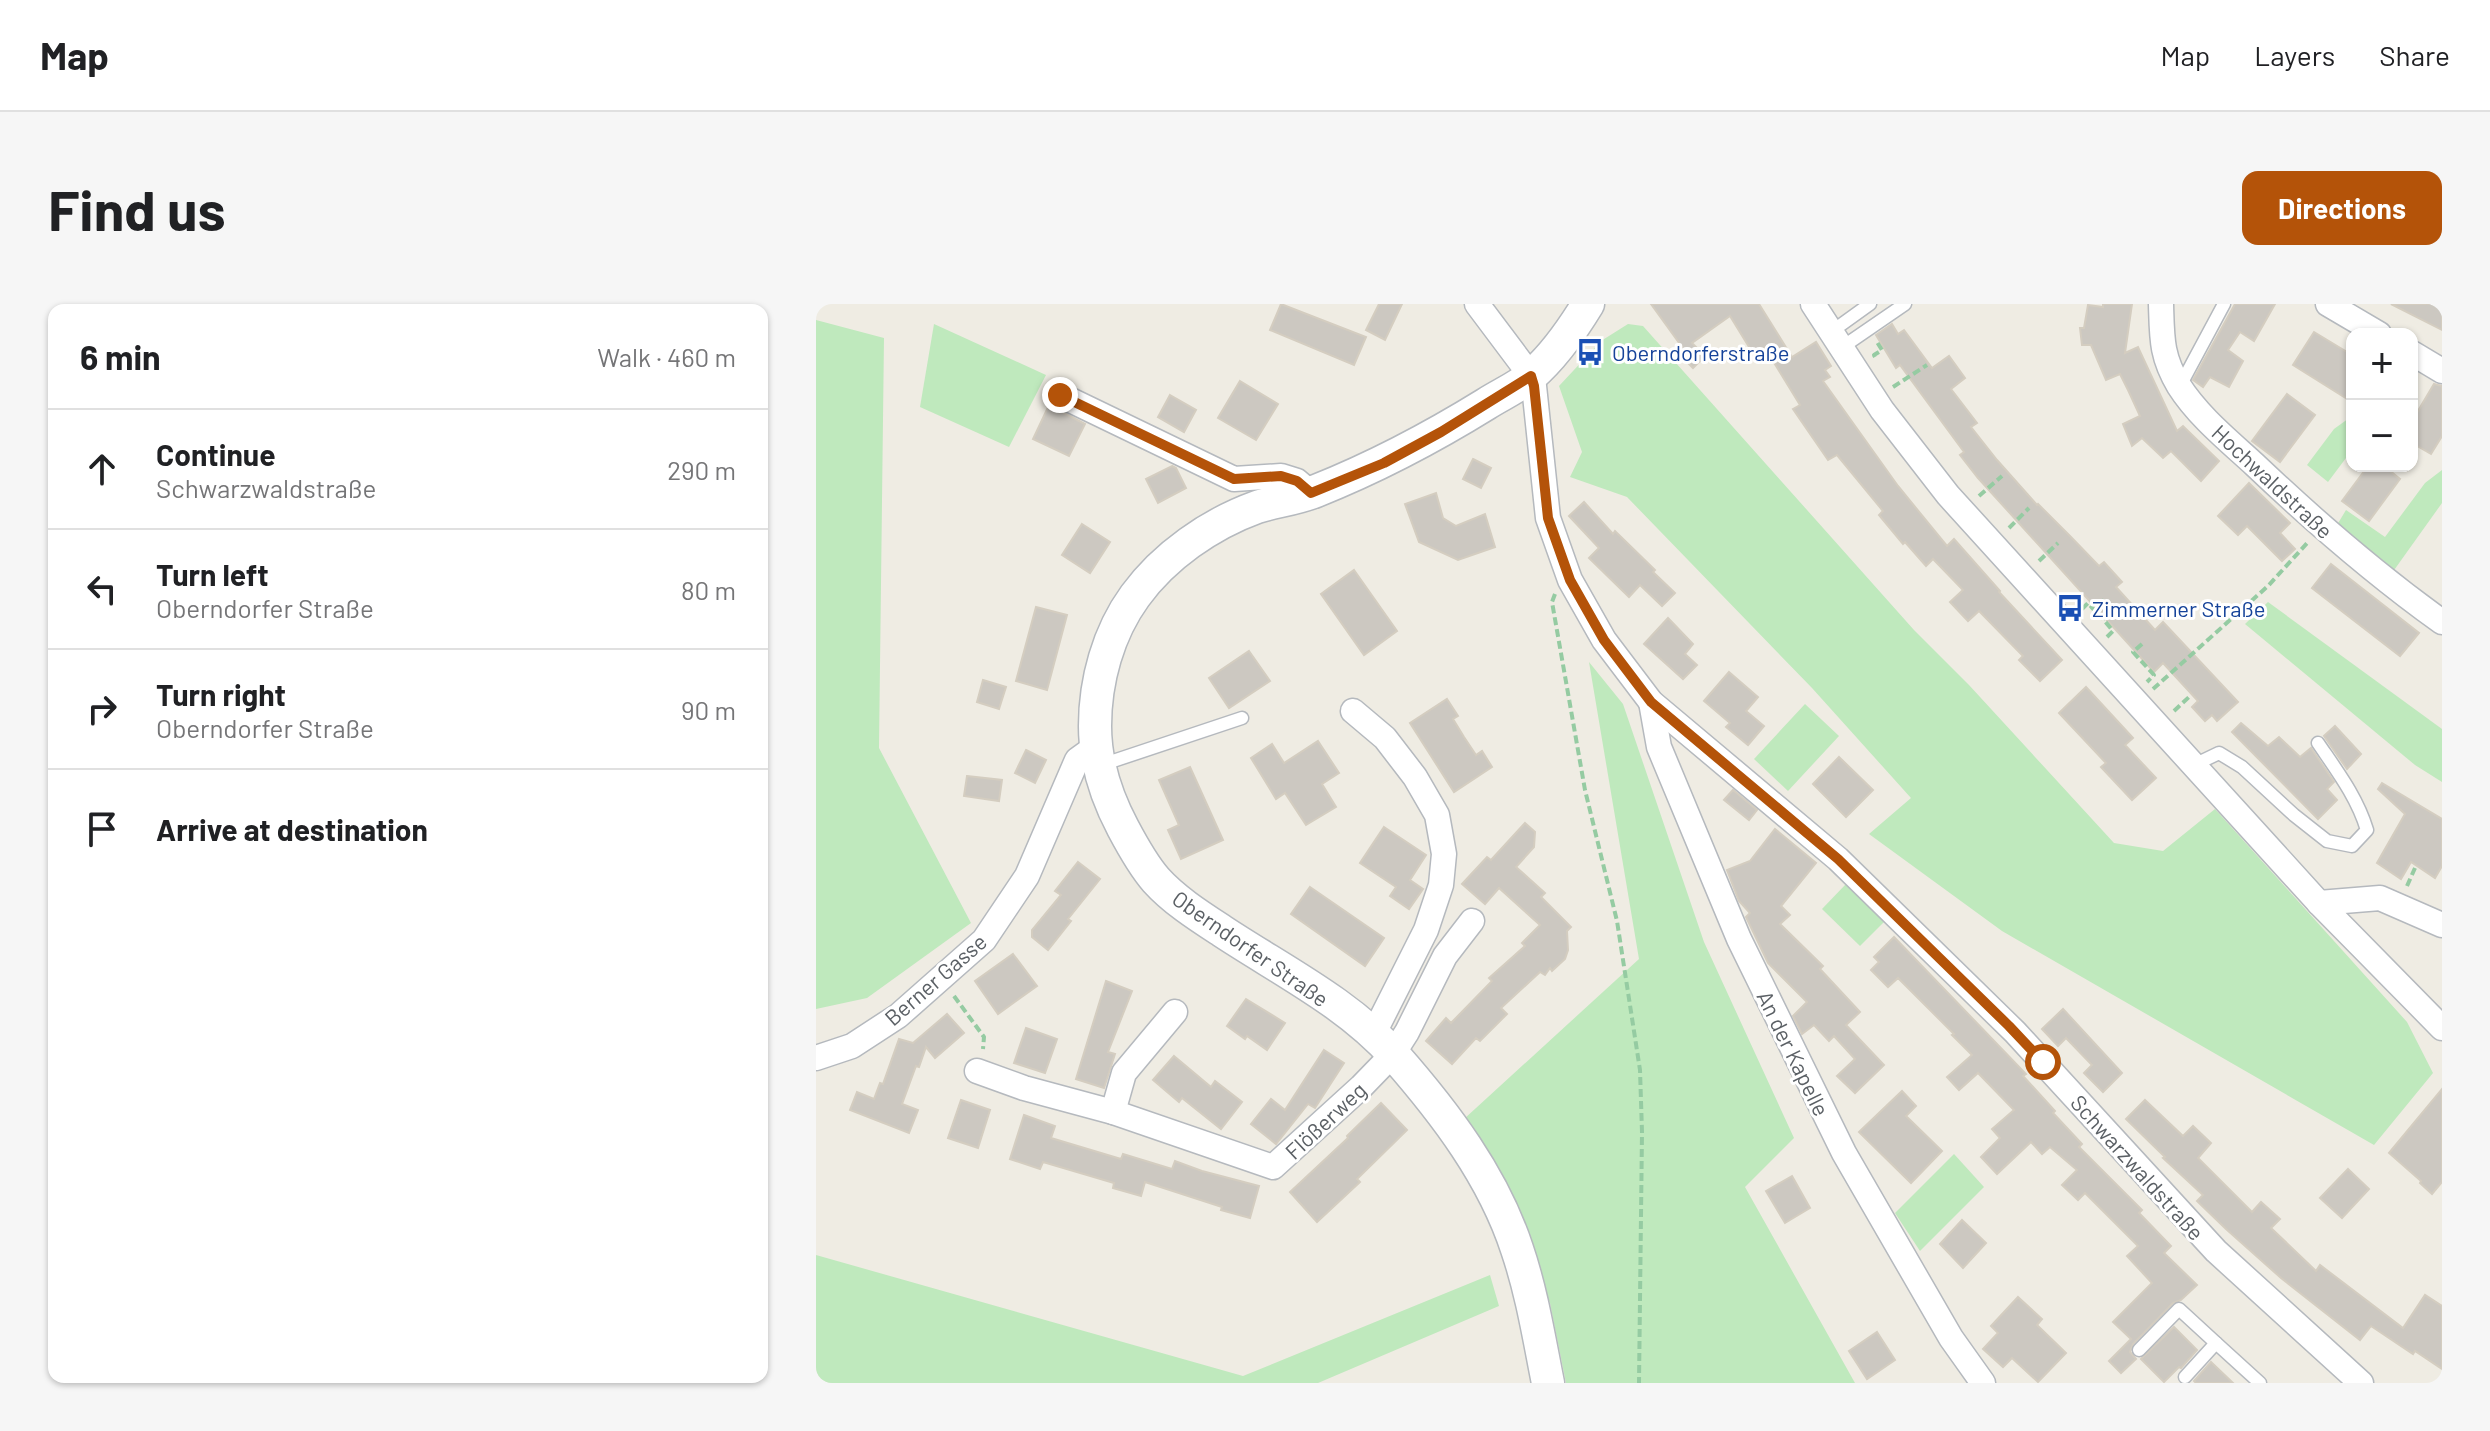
<!DOCTYPE html>
<meta charset="utf-8">
<style>
:root{--surface:#fff;--page:#f6f6f6;--text:#202124;--muted:#757577;--line:#e0e0e0;--accent:#b45309}
body{margin:0;font-family:Barlow,sans-serif;background:var(--page);color:var(--text)}
.controls{position:absolute;right:24px;top:24px;display:grid;overflow:hidden;border-radius:16px;box-shadow:0 2px 6px #0004}
.controls button{width:72px;height:72px;display:grid;place-items:center;padding:0;border:0;border-bottom:2px solid var(--line);background:var(--surface);color:var(--text);font:40px sans-serif}
.stop{position:absolute;width:24px;height:24px;margin:-18px;border:6px solid #b45309;border-radius:50%;background:#fff}
.stop.end{background:#b45309;border-color:#fff;box-shadow:0 2px 8px #0008}
.list{margin:0;padding:0;list-style:none}
h2{display:flex;justify-content:space-between;align-items:center;height:104px;margin:0;padding:0 32px;font-size:34px}
h2 small{font-size:26px;font-weight:400;color:var(--muted)}
.list li{display:grid;grid-template-columns:52px 1fr auto;gap:24px;align-items:center;box-sizing:border-box;height:120px;padding:0 32px;border-top:2px solid var(--line)}
.list b{display:block;font-size:30px;white-space:nowrap}
.list p{margin:0;font-size:26px;white-space:nowrap;color:var(--muted)}
.list em{font-size:26px;font-style:normal;color:var(--muted)}
.icon{flex:none;width:44px;height:44px;fill:none;stroke:currentColor;stroke-width:2;stroke-linecap:round;stroke-linejoin:round}
.map{position:relative;flex:none;width:1626px;height:1079px;overflow:hidden;border-radius:16px}
header{display:flex;align-items:center;gap:48px;box-sizing:border-box;height:112px;padding:0 40px;background:var(--surface);border-bottom:2px solid var(--line)}
header strong{font-size:38px}
nav{display:flex;gap:44px;margin-inline-start:auto;font-size:28px}
.intro{display:flex;align-items:center;justify-content:space-between;box-sizing:border-box;height:192px;padding:0 48px}
h1{margin:0;font-size:56px}
.button{padding:20px 36px;border-radius:16px;background:var(--accent);color:#fff;font-size:28px;font-weight:700}
main{display:flex;gap:48px;padding:0 48px}
aside{flex:1;background:var(--surface);border-radius:16px;box-shadow:0 2px 6px #0004}
.map>svg:first-child{display:block}
.green{fill:#bfe9bd}
.building{fill:#ccc8c1;stroke:#d4cdc0;stroke-width:2}
.lines{fill:none;stroke-linecap:round;stroke-linejoin:round}
.service-casing{stroke:#b5b9be;stroke-width:15}
.minor-casing{stroke:#b5b9be;stroke-width:27}
.tertiary-casing{stroke:#b5b9be;stroke-width:35}
.path{stroke:#95cba2;stroke-width:4;stroke-dasharray:8 4;stroke-linecap:butt}
.service{stroke:#fff;stroke-width:12}
.minor{stroke:#fff;stroke-width:24}
.tertiary{stroke:#fff;stroke-width:32}
.route{stroke:#b45309;stroke-width:10}
.labels{text-anchor:middle;dominant-baseline:central;stroke-width:6;stroke-linejoin:round;paint-order:stroke}
.transit-label{font-size:22px;fill:#164399;stroke:#fff;text-anchor:start}
.street-label{font-size:22px;fill:#5b6065;stroke:#fff}
</style>
<header>
<strong>Map</strong>
<nav><a>Map</a><a>Layers</a><a>Share</a></nav>
</header>
<div class="intro"><h1>Find us</h1><a class="button">Directions</a></div>
<main>
<aside>
<h2>6 min<small>Walk · 460 m</small></h2>
<ul class="list">
<li><svg class="icon" aria-label="ahead" viewBox="0 0 24 24"><path d="M12 20V5M6 11l6-6 6 6"/></svg><div><b>Continue</b><p>Schwarzwaldstraße</p></div><em>290 m</em></li>
<li><svg class="icon" aria-label="left" viewBox="0 0 24 24"><path d="M17 20v-9H6M10 6l-5 5 5 5"/></svg><div><b>Turn left</b><p>Oberndorfer Straße</p></div><em>80 m</em></li>
<li><svg class="icon" aria-label="right" viewBox="0 0 24 24"><path d="M7 20v-9h11M14 6l5 5-5 5"/></svg><div><b>Turn right</b><p>Oberndorfer Straße</p></div><em>90 m</em></li>
<li><svg class="icon" aria-label="arrive" viewBox="0 0 24 24"><path d="M6 21V4h12l-3 4 3 4H6"/></svg><div><b>Arrive at destination</b></div></li>
</ul>
</aside>
<div class="map">
<svg width="1626" height="1079" viewBox="0 0 1626 1079">
<rect width="100%" height="100%" fill="#efece3"/>
<g class="green">
<path d="M0,16L68,34L63,444L155,619L51,694L0,705Z"/>
<path d="M118,20L230,71L193,143L104,103Z"/>
<path d="M812,20L827,22L1098,326L1153,381L1298,539L1347,547L1399,505L1591,718L1617,769L1558,841L1186,627L1053,530L1095,494L996,384L811,193L754,173L766,148L743,82L785,37Z"/>
<path d="M1536,112V146L1512,178L1491,161L1518,125Z"/>
<path d="M1626,166V199L1576,269L1521,221L1530,206L1569,233L1609,179Z"/>
<path d="M1452,298L1626,425V478L1599,461L1429,320Z"/>
<path d="M773,358L807,400L888,638L978,834L929,883L1039,1079H750L734,999L670,843L648,815L823,655Z"/>
<path d="M989,400L1023,432L972,487L938,455Z"/>
<path d="M1030,580L1069,617L1044,642L1006,605Z"/>
<path d="M1138,850L1168,883L1104,947L1079,909Z"/>
<path d="M0,951L427,1072L674,971L683,1002L502,1079H0Z"/>
</g>
<g class="building">
<path d="M465,0L550,33L538,61L454,26Z"/>
<path d="M563,0H586L569,36L550,26Z"/>
<path d="M835,0H943L976,53L1000,38L1015,62L1009,66L1014,73L1007,77L1082,182L1131,242L1138,235L1184,287L1183,288L1246,356L1224,377L1203,356L1207,352L1163,307L1152,317L1134,298L1147,286L1117,255L1110,262L1089,238L1087,240L1063,211L1067,207L1021,151L1012,156L977,105L984,101L949,44L938,51L914,12L876,39L889,52L877,64L861,48L866,43Z"/>
<path d="M1287,0H1316L1309,49L1322,43L1361,127L1367,122L1403,157L1385,177L1355,147L1347,154L1326,134L1316,142L1307,120L1324,112L1312,86L1304,70L1290,76L1275,41H1266L1264,24H1268L1272,1L1287,3Z"/>
<path d="M1419,0H1459L1438,37L1424,28L1412,46L1427,57L1413,83L1394,73L1387,83L1377,76Z"/>
<path d="M1575,0H1626V26Z"/>
<path d="M1076,20L1082,30L1088,26L1116,64L1133,52L1149,74L1135,85L1161,119L1155,123L1181,156L1221,201L1222,200L1254,232L1283,262L1288,258L1306,278L1300,283L1339,326L1347,318L1422,398L1401,417L1396,411L1389,417L1376,403L1382,397L1347,359L1338,368L1162,174L1144,151L1148,148L1084,61L1080,64L1060,31Z"/>
<path d="M1498,28L1536,51V98L1477,61Z"/>
<path d="M424,77L462,100L440,136L402,114Z"/>
<path d="M1618,80L1626,82V132L1615,150L1596,139V117Z"/>
<path d="M1471,90L1499,111L1464,158L1436,137Z"/>
<path d="M354,91L380,106L368,128L342,113Z"/>
<path d="M233,101L269,120L253,152L217,135Z"/>
<path d="M657,155L675,164L665,184L647,175Z"/>
<path d="M356,162L360,164L370,184L342,199L330,175Z"/>
<path d="M1552,162H1568L1584,175L1553,217L1526,197Z"/>
<path d="M1433,179L1474,219L1464,229L1479,245L1466,257L1431,222L1422,231L1402,212Z"/>
<path d="M620,189L627,214L640,222L669,210L679,243L642,256L603,238L589,200Z"/>
<path d="M768,198L797,230L799,227L839,266L837,268L859,289L846,302L824,281L813,293L773,254L783,244L753,212Z"/>
<path d="M266,220L294,238L274,269L246,251Z"/>
<path d="M1515,260L1603,329L1584,352L1496,284Z"/>
<path d="M538,266L581,327L548,351L505,290Z"/>
<path d="M220,303L251,311L231,386L200,377Z"/>
<path d="M852,314L877,340L869,350L881,361L867,375L828,340Z"/>
<path d="M433,347L454,377L413,404L393,374Z"/>
<path d="M913,368L942,393L930,407L948,422L932,441L910,423L914,419L888,397Z"/>
<path d="M167,376L190,383L183,405L161,398Z"/>
<path d="M1270,383L1317,434L1309,441L1340,474L1316,496L1285,463L1290,459L1243,409Z"/>
<path d="M631,395L642,412L637,415L648,433L660,451L666,447L676,463L638,488L594,419Z"/>
<path d="M1425,419L1452,442L1463,433L1484,453L1495,444L1518,478L1511,485L1521,496L1502,515L1416,428Z"/>
<path d="M1519,422L1545,450L1531,465L1508,432Z"/>
<path d="M502,437L523,469L506,480L520,503L490,521L469,489L460,495L435,454L456,440L468,459Z"/>
<path d="M210,446L230,456L219,479L199,469Z"/>
<path d="M1023,453L1057,486L1030,513L997,480Z"/>
<path d="M374,463L407,536L365,555L352,526L363,521L343,476Z"/>
<path d="M151,472L186,476L183,497L148,492Z"/>
<path d="M1566,479L1626,515V562L1619,574L1595,558L1585,575L1561,559L1589,510L1562,485Z"/>
<path d="M917,486L941,506L933,516L908,496Z"/>
<path d="M709,519L719,528L718,543L700,563L729,589L725,593L755,623L751,627L752,646L749,655L736,667L734,664L729,671L724,668L685,704L691,710L664,737L660,734L636,760L610,737L630,714L635,719L676,677L673,674L709,642L706,639L724,621L683,584L669,600L646,580L671,553L675,556Z"/>
<path d="M568,523L610,551L594,576L607,585L593,605L574,592L580,583L544,559Z"/>
<path d="M959,525L1000,559L965,602L974,611L964,620L1007,662L1004,665L1044,708L1030,721L1068,761L1039,789L1021,772L1039,755L1018,732L1013,737L998,721L986,730L977,712L991,698L952,659L930,613L934,609L923,597L911,566L934,557Z"/>
<path d="M262,558L284,575L252,615L255,617L232,646L216,633V626L245,591L239,587Z"/>
<path d="M494,583L568,634L549,662L475,610Z"/>
<path d="M1078,633L1210,770L1207,772L1239,807L1237,809L1266,840L1263,843L1326,906L1323,909L1355,942L1348,949L1381,981L1365,996L1357,999L1317,1040L1314,1048L1320,1055L1305,1069L1293,1057L1315,1035L1297,1018L1336,979L1311,952L1322,942L1269,889L1262,896L1246,881L1261,866L1234,843L1226,850L1215,838L1181,870L1165,853L1184,834L1176,825L1198,806L1162,769L1143,786L1131,773L1156,751L1136,731L1138,730L1082,674L1072,683L1055,666L1063,658L1058,653Z"/>
<path d="M197,650L221,682L182,710L159,677Z"/>
<path d="M290,677L316,687L292,748L299,750L288,784L260,775Z"/>
<path d="M430,695L469,719L451,746L431,732L429,735L411,722Z"/>
<path d="M1247,705L1306,769L1287,788L1268,769L1276,761L1250,734L1242,742L1226,725Z"/>
<path d="M131,710L148,729L119,754L110,743L103,763L100,762L86,800L102,806L93,829L34,806L41,788L58,795L64,779L67,780L83,735L97,739Z"/>
<path d="M210,724L241,735L229,769L198,759Z"/>
<path d="M508,746L528,759L499,804L492,800L460,840L435,820L455,795L469,806Z"/>
<path d="M358,752L395,783L399,777L426,798L405,825L366,794L363,798L337,776Z"/>
<path d="M1626,785V878L1616,890L1604,879L1605,877L1573,849Z"/>
<path d="M1086,787L1100,802L1090,812L1126,847L1095,879L1043,828Z"/>
<path d="M145,796L174,806L162,844L132,834Z"/>
<path d="M1329,796L1367,832L1377,822L1395,839L1382,854L1436,908L1445,898L1464,915L1455,924L1500,967L1504,961L1587,1024L1609,991L1626,1002V1065L1599,1047L1597,1050L1555,1022L1544,1036L1465,974L1410,925L1381,897L1387,891L1347,854L1349,853L1310,815Z"/>
<path d="M565,799L591,826L541,875L544,878L501,918L474,888L532,834L531,832Z"/>
<path d="M208,811L239,822L235,834L305,855L307,850L356,865L359,857L386,867L443,882L434,914L405,906L406,903L329,878L325,892L297,884L298,879L227,858L224,865L194,855Z"/>
<path d="M1532,865L1553,885L1526,914L1504,894Z"/>
<path d="M976,872L994,904L969,919L950,887Z"/>
<path d="M1146,916L1170,939L1147,964L1124,940Z"/>
<path d="M1202,993L1226,1015L1221,1021L1250,1049L1222,1078L1196,1054L1187,1063L1167,1045L1182,1029L1175,1022Z"/>
<path d="M1358,1023L1381,1046L1365,1064L1363,1063L1348,1078L1325,1055Z"/>
<path d="M1061,1028L1079,1056L1051,1075L1033,1047Z"/>
<path d="M1395,1058L1417,1079H1380L1378,1077Z"/>
</g>
<g class="lines">
<g class="service-casing">
<g id="service">
<path d="M1015,28L1054,0"/>
<path d="M1025,44L1089,0"/>
<path d="M1364,82L1408,0"/>
<path d="M285,461L426,414"/>
<path d="M1378,461L1403,449L1426,463L1478,511L1511,537L1536,542L1551,526C1541,493 1521,467 1502,439"/>
<path d="M1400,1039L1444,1079"/>
<path d="M1323,1046L1363,1005L1400,1039L1369,1073"/>
</g>
</g>
<g class="minor-casing">
<g id="minor">
<path d="M661,0L715,72L718,82L732,214L754,276L788,336L835,398L1022,555L1199,728L1400,947L1545,1079"/>
<path d="M997,0L1066,106L1132,191L1503,599L1626,724"/>
<path d="M1345,0C1346,34 1345,52 1363,82C1382,112 1413,137 1439,161C1498,217 1559,270 1626,318"/>
<path d="M1512,0L1563,30"/>
<path d="M1596,49L1626,67"/>
<path d="M244,91L418,175L465,172L481,177L495,189"/>
<path d="M835,398L843,443L923,635L1028,849L1135,1034L1167,1079"/>
<path d="M537,407L569,434L599,473L621,511L628,550L625,581L610,626L558,729"/>
<path d="M1503,599L1564,594L1626,621"/>
<path d="M0,754L36,742L82,712L168,636L211,572L261,456L279,443"/>
<path d="M161,767L208,784L297,808L457,863L545,783L577,750L591,728L629,652L656,617"/>
<path d="M297,808L308,769L359,708"/>
</g>
</g>
<g class="tertiary-casing">
<path id="tertiary" d="M732,1079C723,1034 716,989 701,945C677,872 629,809 579,752C532,699 465,666 406,627C383,612 358,596 340,576C327,561 316,541 307,524C290,492 279,458 279,422C279,377 292,329 319,292C348,252 394,220 441,203C460,197 481,195 500,187C560,163 615,134 670,100C684,91 702,83 715,72C736,54 758,23 772,0"/>
</g>
<g class="path">
<path d="M1059,53L1058,51L1066,46L1061,38"/>
<path d="M1077,83L1111,61"/>
<path d="M1163,192L1186,172"/>
<path d="M1193,224L1213,204"/>
<path d="M1223,257L1242,239"/>
<path d="M739,290L736,298L769,486L801,617L824,766L826,828L823,1079"/>
<path d="M1266,305L1272,299L1278,306L1289,295"/>
<path d="M1291,333L1297,327L1287,315L1295,308"/>
<path d="M1326,340L1317,348L1338,371L1331,378"/>
<path d="M1337,385L1452,282L1493,237"/>
<path d="M1358,407L1373,393"/>
<path d="M1591,582L1599,564"/>
<path d="M138,692L168,733L167,745"/>
</g>
<use href="#service" class="service"/>
<use href="#minor" class="minor"/>
<use href="#tertiary" class="tertiary"/>
</g>
<g class="lines">
<path class="route" d="M244,91L418,175L465,172L481,177L495,189L568,159L625,128L715,72L718,82L732,214L754,276L788,336L835,398L1022,555L1193,722L1227,758"/>
</g>
<defs>
<g id="bus-bare" transform="scale(2.16)"><path d="M-5-6H5V4H4V6H2V4H-2V6H-4V4H-5ZM-3.5-4V0h7V-4ZM-3.5 1.2v1.5H-2V1.2ZM2 1.2v1.5H3.5V1.2Z" fill="#1a4fb4" stroke="#fff" stroke-width="2.5" paint-order="stroke"/></g>
</defs>
<g fill-rule="evenodd">
<use href="#bus-bare" x="774" y="48"/>
<use href="#bus-bare" x="1254" y="304"/>
</g>
<g class="labels">
<g class="transit-label">
<text x="796" y="48">Oberndorferstraße</text>
<text x="1276" y="304">Zimmerner Straße</text>
</g>
<g class="street-label">
<text transform="translate(1457 177) rotate(43)">Hochwaldstraße</text>
<text transform="translate(435 644) rotate(35)">Oberndorfer Straße</text>
<text transform="translate(119 675) rotate(-41)">Berner Gasse</text>
<text transform="translate(978 749) rotate(64)">An der Kapelle</text>
<text transform="translate(509 816) rotate(-43)">Flößerweg</text>
<text transform="translate(1322 863) rotate(48)">Schwarzwaldstraße</text>
</g>
</g>
</svg>
<div class="controls">
<button>+</button>
<button>−</button>
</div>
<div class="stop" style="left:1227px;top:758px"></div>
<div class="stop end" style="left:244px;top:91px"></div>
</div>
</main>
